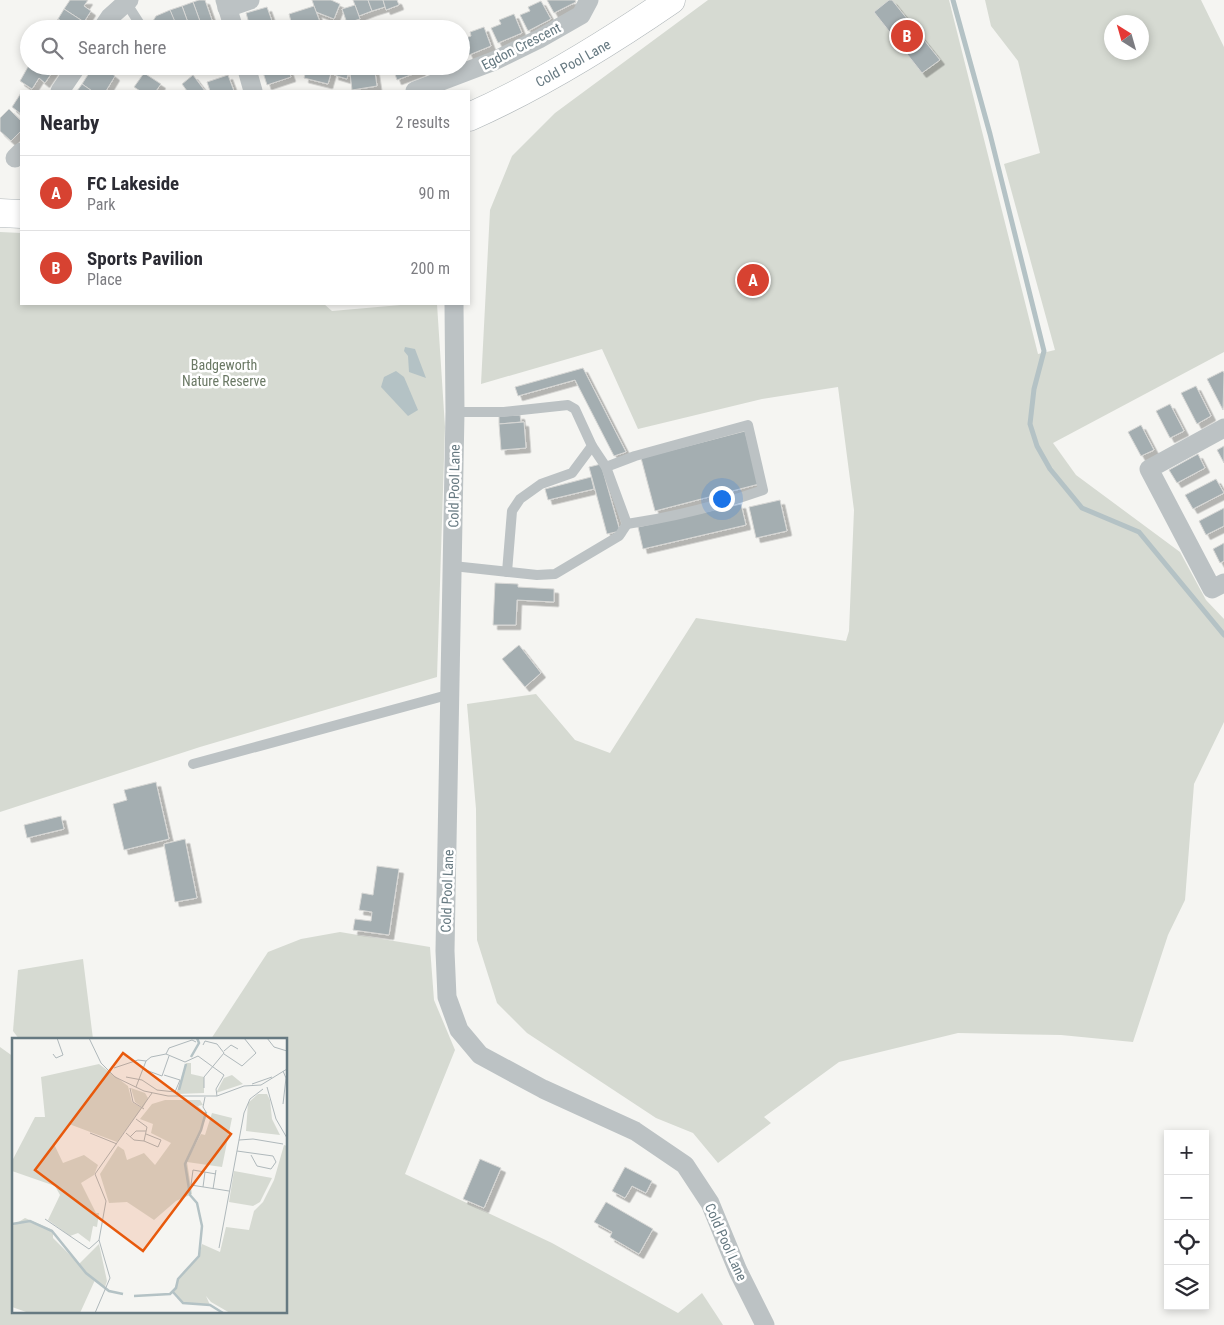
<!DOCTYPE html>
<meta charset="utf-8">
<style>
:root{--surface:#fff;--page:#f2f2f3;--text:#2b2b33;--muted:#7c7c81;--line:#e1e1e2;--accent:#d74231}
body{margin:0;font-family:"Roboto Condensed",sans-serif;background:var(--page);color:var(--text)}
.controls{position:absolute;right:15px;bottom:15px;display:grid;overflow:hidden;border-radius:0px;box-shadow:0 2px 8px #0003}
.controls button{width:45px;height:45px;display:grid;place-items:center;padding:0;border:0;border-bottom:1px solid var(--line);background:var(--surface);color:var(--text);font:25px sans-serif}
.compass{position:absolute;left:1104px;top:15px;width:45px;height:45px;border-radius:50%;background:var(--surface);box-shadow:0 2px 8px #0003;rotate:323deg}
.you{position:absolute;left:721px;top:498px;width:18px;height:18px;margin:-12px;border:4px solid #fff;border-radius:50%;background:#1a73e8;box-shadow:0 0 0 8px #1a73e833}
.badge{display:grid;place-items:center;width:32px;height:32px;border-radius:50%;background:var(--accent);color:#fff;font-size:16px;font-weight:700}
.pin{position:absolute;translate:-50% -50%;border:2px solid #fff;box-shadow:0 1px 5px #0006}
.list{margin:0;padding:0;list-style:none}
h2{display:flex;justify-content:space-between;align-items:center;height:65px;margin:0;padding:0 20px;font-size:21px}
h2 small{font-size:16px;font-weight:400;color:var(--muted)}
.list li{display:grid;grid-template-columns:32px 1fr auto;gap:15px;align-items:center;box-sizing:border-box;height:75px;padding:0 20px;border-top:1px solid var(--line)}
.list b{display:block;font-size:19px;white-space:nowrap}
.list p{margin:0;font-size:16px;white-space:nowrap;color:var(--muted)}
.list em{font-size:16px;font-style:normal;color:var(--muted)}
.icon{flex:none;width:28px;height:28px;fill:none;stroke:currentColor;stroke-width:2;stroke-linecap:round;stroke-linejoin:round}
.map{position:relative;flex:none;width:1224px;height:1325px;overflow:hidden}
.search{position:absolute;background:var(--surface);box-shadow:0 2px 8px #0003;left:20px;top:20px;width:450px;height:55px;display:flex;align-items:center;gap:12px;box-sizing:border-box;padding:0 18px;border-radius:28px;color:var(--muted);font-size:19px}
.panel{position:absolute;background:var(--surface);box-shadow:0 2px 8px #0003;left:20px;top:90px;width:450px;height:215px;border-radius:0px}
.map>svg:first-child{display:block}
.green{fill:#d6dad2;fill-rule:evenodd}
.water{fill:#b4c2c5}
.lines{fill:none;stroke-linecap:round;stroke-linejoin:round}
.stream{stroke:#b4c2c5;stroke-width:5}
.building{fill:#a4aeb1;stroke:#d7d7d5;filter:url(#shadow)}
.secondary-casing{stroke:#afb6b9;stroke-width:29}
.lane{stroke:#bcc2c4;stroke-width:10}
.street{stroke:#bcc2c4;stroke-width:19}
.secondary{stroke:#fff;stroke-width:28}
.labels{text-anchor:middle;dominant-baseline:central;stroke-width:5;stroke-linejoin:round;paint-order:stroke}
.street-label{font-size:14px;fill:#667981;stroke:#fff}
.park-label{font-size:14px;fill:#6b7965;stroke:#fff}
.inset-river{fill:none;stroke:#b4c2c5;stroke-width:2.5}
.inset-road{fill:none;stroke:#afb8bb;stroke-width:1}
.view{fill:#e8590c;fill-opacity:0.15;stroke:#e8590c;stroke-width:2.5}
.inset-edge{fill:none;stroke:#667981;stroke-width:2.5}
</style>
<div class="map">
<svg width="1224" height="1325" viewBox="0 0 1224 1325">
<defs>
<filter id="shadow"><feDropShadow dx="4.5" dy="4.5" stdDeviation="0" flood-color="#0004"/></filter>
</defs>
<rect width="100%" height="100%" fill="#f5f5f2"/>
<g class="green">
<path d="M708,0H949L1038,354L1055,350L1004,164L1040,153L1018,61L991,26L985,0H1201L1224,47V352L1053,443L1076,475L1180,552L1206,600L1224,619V722L1194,784L1185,900L1168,935L1133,1042L1061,1035L958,1033L839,1062L764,1117L771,1123L718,1163L693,1133L656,1118L527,1033L497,1003L477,940L476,809L467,704L536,694L575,740L610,753L696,618L846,641L849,631L854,510L838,387L762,399L638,429L602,349L481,384L490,210L512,156L555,113ZM1112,22H1142V52H1112Z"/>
<path d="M0,232L21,233V304H324L332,311L412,304H437L445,427L437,677L200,747L0,812Z"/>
<path d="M340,932L430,947L434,1000L455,1050L405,1174L552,1243L678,1313L702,1293L723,1325H0V1047L14,1057V1311H286V1039H211L268,952L301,939Z"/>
<path d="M83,959L93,1039H19L13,1031L18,970Z"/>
</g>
<g class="water">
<path d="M405,347L415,349L426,378L409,372L408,356L404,351Z"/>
<path d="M396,371L404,377L418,410L408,416L381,387L384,377Z"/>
</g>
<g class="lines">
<path class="stream" d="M953,0L990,134L1044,351L1034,389L1030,424L1037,446L1050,469L1082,508L1139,532L1224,635"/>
</g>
<g class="building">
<path d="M70,0H88L84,6L91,11L84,22L64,9Z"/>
<path d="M199,0H205L212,20L201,24L193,2Z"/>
<path d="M312,0H331L340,4L334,19L316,12Z"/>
<path d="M353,0H368L372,11L359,16Z"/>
<path d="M368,0H383L385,7L372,11Z"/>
<path d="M383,0H397L399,5L386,10Z"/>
<path d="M547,0H575L576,2L554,13Z"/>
<path d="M889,0H892L940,60L922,73L874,12Z"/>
<path d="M541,1L551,19L528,31L520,15L530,11L528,7Z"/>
<path d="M193,2L201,24L190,28L182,6Z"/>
<path d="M355,5L360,19L347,23L342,9Z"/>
<path d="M182,6L190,28L188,29H177L170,10Z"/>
<path d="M314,6L320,22L293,29L289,14Z"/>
<path d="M267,7L272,21L250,27L246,13Z"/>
<path d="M64,9L84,22L80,29H72L58,19Z"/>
<path d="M170,10L176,24L166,29H156L150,26L156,16Z"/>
<path d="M514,14L522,33L498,43L491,28L501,24L499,20Z"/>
<path d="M58,19L72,29H51Z"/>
<path d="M272,21L274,29H251L250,27Z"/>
<path d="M124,23L133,29H120Z"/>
<path d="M484,27L491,46L469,55L463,39L471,36L470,32Z"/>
<path d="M29,65L45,66L53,71L45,83L39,78L32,89L20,81Z"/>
<path d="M45,66H56L53,71Z"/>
<path d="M102,66L115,76L106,91H92L82,84L91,70L97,74Z"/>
<path d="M261,66H287L291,77L267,85Z"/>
<path d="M307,66H333L328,84L304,78Z"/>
<path d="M336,66H350L347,79L334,75Z"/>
<path d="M374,66L377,86L352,90L350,73L361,71L360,68Z"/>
<path d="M392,66H420L421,71L397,80Z"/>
<path d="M144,73L161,84L156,91H140L134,87Z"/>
<path d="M193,75L205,91H187L182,84Z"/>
<path d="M228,75L234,91H210L207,82Z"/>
<path d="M82,84L92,91H77Z"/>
<path d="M21,93V114L12,107Z"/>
<path d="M9,109L21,121V131L11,141L0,131V118Z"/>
<path d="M583,368L626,452L614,456L575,380L518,396L515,387Z"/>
<path d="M1223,371L1224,373L1223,410L1207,379Z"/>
<path d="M1196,386L1211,416L1197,424L1181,393Z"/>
<path d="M1170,404L1184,431L1170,438L1156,411Z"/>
<path d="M520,415L521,422L499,424V416Z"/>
<path d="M524,422L526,448L501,450L499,424Z"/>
<path d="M1141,425L1154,450L1141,456L1128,432Z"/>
<path d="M745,431L759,484L655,511L641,458Z"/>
<path d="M1224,446V463L1217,450Z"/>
<path d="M1198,454L1205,468L1177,483L1169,470Z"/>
<path d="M601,464L620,531L607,534L589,467Z"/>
<path d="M591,477L594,489L548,500L545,489Z"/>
<path d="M1216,479L1224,493L1193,509L1185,495Z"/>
<path d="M780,500L787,531L756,538L749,507Z"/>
<path d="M741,504L746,525L643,549L638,527Z"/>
<path d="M1224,508V526L1206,535L1199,521Z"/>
<path d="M1224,543V561L1220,563L1213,549Z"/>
<path d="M495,583L518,584V587L554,589V602L517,600L516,625H493Z"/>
<path d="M519,645L541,673L525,687L502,659Z"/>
<path d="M156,782L169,839L124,850L113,804L127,800L124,790Z"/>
<path d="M61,816L64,829L27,838L24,825Z"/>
<path d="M185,839L197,898L175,902L164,844Z"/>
<path d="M377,866L399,869L389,935L353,930L355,919L371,921L372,912L359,910L362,893L373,895Z"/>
<path d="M480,1159L501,1168L484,1208L463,1199Z"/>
<path d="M625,1167L652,1181L646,1193L632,1186L625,1198L612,1191Z"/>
<path d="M606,1202L653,1229L639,1254L610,1237L612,1232L594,1222Z"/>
</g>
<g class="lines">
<g class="secondary-casing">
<g id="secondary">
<path d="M469,117C541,85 607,44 671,0"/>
<path d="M0,213L21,214"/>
</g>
</g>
<g class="lane">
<path d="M127,4L143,29"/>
<path d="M606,467L635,456L748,425L763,490C718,506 674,517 627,524"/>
<path d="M453,566L537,575L555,574L619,536L627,524L606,467L592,446L575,409L568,405L504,412H455"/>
<path d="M507,572L512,511L520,499L541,484L572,473L592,446"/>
<path d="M193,764L451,694"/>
</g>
<g class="street">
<path d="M225,0L234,29"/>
<path d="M227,8L250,0"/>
<path d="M102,29L110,17L129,0"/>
<path d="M246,66L253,91"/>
<path d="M60,91L77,66"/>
<path d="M415,91L494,61L539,39L581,15L589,0"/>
<path d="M15,158L21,152"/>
<path d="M454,304L455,412L445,951L447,997L459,1030L480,1055L543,1089L635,1131L685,1165L710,1203L738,1271L765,1325"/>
<path d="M1224,428L1149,469L1212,589L1224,583"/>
</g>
<use href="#secondary" class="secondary"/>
</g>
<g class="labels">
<g class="street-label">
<text transform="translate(521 46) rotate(-27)">Egdon Crescent</text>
<text transform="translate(573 63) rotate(-29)">Cold Pool Lane</text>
<text transform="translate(454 486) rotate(-89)">Cold Pool Lane</text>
<text transform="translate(447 891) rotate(-88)">Cold Pool Lane</text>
<text transform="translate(726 1242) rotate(66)">Cold Pool Lane</text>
</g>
<g class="park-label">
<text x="224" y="365">Badgeworth<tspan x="224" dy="16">Nature Reserve</tspan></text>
</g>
</g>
<g transform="translate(12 1038)">
<rect width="275" height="275" fill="#f5f5f2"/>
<path d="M174,25H179V36L192,39V55L164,56ZM87,26L116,48L120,64L130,70L105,104L57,86L42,106L51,125L72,117L86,127L82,137L69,145L84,175H87L85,189L81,188L78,204L66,195L58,198L36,182L48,157L43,148L0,133V123L23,79H33L29,39ZM220,37L231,46L204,55L212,40ZM119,50L133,55L136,60L131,70L123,64ZM246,56H255L258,62L260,81L268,97L234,93L236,65ZM188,62L191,67L186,68L195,77L179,115L189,96L193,97L200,75L220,80L210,129L175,124L180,156L164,163L142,182L115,164L97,165L88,136L106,108L112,112L115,122L132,115L143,127L159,105L139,95L141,86L128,81L140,66L153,62ZM272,107L275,108V275H218L199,264L194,258L198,267L171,265L161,254L166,241L187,218L190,206L208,214L214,189L237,192L242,173L251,164L262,142ZM222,133L260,140L248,164L241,168L217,164ZM13,180L41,192V200L67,226L87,206L95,243L93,249L83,242L68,275H17L0,269V188Z" fill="#d6dad2"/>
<path class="inset-river" d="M179,19L187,5L185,0M167,52L174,26M0,186L18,183L40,193L74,235L97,253L111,256M161,254L171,265L198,267L211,275M122,258L158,256L164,250L166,241L187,218L190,188L185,165L178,157L173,126L189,92L194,74"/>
<path class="inset-road" d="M77,0L89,25L103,39L132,53L156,58H205L232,48L249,47L275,31M255,0L262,9L275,13M191,7L193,3L205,6L212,15L192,39V50M212,13L219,7L226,11M41,16L44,20L51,17L45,0M154,16L157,10L180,2L184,4M212,16L230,28L244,15L232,0M102,30L126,22L134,23M131,31L150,38L157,18M271,33L274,40L271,66M114,39L130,42L145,52L163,54L168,42L152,37M240,46L260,39M124,49L134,23L139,19L154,16L173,24L186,18L212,37L204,51L205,58M255,49L264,81L275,100M118,50L121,64L132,71M193,59L191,69L194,74M78,95L105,106M114,95L122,102L132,103L135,89L124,81M118,99L124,93H134M227,102L241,101L271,106M132,103L146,109L149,102L134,96M225,113L261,118L264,124L259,131L245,128L239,117M204,136L181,132L179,147L217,153M191,149L193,134M201,151L204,132M33,181L77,211L87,202M207,210L232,75L238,61L251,51M83,275L98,240L87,202L94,163L83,136L140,55"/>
<path class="view" d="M111,15L219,96L131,213L23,132Z"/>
<rect width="275" height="275" class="inset-edge"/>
</g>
</svg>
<div class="controls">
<button>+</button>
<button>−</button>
<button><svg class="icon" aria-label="locate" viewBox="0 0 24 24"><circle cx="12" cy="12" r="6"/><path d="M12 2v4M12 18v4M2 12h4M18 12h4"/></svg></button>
<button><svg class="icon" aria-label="layers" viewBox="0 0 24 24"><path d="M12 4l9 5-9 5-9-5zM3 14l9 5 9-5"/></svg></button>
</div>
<svg class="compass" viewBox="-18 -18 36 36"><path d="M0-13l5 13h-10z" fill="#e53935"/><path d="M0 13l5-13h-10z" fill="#7c7c81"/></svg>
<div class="you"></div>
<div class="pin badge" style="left:753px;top:280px">A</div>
<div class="pin badge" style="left:907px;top:36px">B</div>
<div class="search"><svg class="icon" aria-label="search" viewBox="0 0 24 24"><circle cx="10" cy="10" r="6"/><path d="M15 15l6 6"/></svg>Search here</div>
<section class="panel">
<h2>Nearby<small>2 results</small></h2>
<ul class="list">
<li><span class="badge">A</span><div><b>FC Lakeside</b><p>Park</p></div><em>90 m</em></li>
<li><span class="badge">B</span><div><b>Sports Pavilion</b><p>Place</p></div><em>200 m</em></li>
</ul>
</section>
</div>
